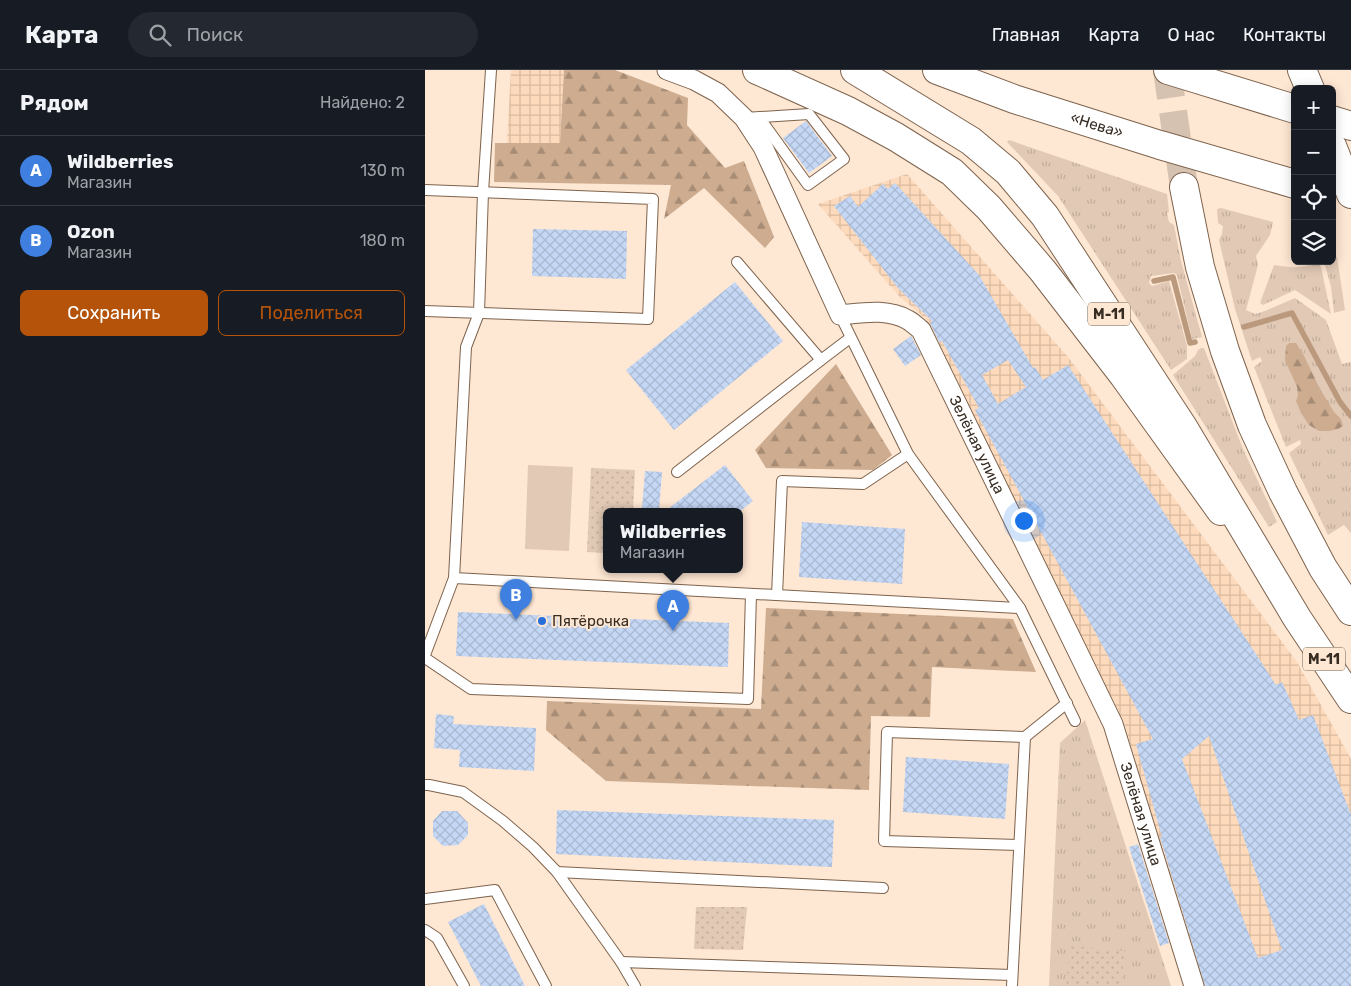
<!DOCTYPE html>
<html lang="ru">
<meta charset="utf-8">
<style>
:root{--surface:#171b24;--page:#242831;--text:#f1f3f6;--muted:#9ea1a6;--line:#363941;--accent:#b45309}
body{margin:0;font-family:Rubik,sans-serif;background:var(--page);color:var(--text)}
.controls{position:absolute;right:15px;top:15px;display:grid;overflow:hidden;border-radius:8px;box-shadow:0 2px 12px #0003}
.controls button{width:45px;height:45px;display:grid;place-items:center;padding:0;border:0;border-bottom:1px solid var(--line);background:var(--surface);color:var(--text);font:25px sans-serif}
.you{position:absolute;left:598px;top:450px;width:18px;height:18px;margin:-12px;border:4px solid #fff;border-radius:50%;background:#1a73e8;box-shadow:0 0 0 8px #1a73e833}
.badge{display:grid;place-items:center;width:32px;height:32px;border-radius:50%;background:var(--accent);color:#fff;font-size:16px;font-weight:700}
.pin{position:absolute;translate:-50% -41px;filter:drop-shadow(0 1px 2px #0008)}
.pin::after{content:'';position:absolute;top:26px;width:18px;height:15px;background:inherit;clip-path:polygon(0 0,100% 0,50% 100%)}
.popup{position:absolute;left:178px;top:438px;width:140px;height:65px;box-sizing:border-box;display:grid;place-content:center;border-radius:8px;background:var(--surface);filter:drop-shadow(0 1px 4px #0005);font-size:16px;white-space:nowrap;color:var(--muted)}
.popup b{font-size:19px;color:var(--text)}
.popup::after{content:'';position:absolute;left:50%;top:100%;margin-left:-10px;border:10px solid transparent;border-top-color:var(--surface)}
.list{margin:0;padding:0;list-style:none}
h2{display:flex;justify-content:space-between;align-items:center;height:65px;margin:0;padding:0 20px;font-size:21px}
h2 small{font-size:16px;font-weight:400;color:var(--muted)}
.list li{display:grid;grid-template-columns:32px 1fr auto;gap:15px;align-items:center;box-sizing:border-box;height:70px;padding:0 20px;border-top:1px solid var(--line)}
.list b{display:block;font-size:19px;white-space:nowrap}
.list p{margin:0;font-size:16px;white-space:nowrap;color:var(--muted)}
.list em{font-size:16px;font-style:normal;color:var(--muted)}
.actions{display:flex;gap:10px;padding:15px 20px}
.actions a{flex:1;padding:11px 0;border:1px solid var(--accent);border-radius:8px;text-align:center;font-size:18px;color:var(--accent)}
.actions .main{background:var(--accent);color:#fff}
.icon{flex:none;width:28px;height:28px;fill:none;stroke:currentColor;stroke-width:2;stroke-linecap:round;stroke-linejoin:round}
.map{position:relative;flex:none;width:926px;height:916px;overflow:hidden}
header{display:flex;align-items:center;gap:30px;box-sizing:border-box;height:70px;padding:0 25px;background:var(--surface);border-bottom:1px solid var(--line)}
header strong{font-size:24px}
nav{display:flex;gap:28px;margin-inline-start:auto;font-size:18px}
.search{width:350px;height:45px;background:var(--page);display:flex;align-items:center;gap:12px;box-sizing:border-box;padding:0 18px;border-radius:28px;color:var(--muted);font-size:19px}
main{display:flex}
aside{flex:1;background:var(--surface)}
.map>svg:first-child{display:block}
.industrial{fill:url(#industrial-grid)}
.grass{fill:url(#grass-tufts)}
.forest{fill:url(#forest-firs)}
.park{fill:url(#park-dots)}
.pitch{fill:#e1c9b5}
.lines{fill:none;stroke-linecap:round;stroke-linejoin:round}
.stream{stroke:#ba997d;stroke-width:5.5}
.building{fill:url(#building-cross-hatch);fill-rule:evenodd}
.primary-tunnel{stroke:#d6c2b0;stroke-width:28;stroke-dasharray:28 14;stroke-linecap:butt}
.lane-casing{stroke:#7d634d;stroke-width:12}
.street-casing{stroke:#7d634d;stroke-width:21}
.secondary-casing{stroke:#7d634d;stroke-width:30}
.primary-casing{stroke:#7d634d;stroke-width:30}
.highway-casing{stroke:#7d634d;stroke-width:30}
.lane{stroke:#fff;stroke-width:10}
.street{stroke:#fff;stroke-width:19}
.secondary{stroke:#fff;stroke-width:28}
.primary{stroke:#fff;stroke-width:28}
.highway{stroke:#fff;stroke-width:28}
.poi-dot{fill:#296fdb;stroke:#fee7d3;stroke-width:2}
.labels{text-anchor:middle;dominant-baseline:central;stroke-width:4;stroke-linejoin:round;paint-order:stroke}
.shield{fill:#fee7d3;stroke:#736457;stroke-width:1}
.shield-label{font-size:14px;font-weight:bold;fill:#372c22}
.street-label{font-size:15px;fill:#372c22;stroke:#fee7d3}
.poi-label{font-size:15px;fill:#372c22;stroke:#fee7d3;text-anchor:start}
</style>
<header>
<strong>Карта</strong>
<div class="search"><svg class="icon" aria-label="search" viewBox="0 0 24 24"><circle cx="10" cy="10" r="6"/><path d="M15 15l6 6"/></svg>Поиск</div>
<nav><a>Главная</a><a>Карта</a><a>О нас</a><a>Контакты</a></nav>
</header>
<main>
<aside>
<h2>Рядом<small>Найдено: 2</small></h2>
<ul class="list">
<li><span class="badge" style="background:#3f7fe0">A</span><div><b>Wildberries</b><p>Магазин</p></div><em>130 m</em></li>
<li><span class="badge" style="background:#3f7fe0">B</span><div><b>Ozon</b><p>Магазин</p></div><em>180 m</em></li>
</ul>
<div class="actions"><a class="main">Сохранить</a><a>Поделиться</a></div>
</aside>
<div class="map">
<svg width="926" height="916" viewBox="0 0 926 916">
<defs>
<pattern id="industrial-grid" width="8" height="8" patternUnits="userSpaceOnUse" patternTransform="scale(1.25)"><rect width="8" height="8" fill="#fddabb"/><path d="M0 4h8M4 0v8" fill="none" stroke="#d9bba0"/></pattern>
<pattern id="grass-tufts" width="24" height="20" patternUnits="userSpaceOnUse" patternTransform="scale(1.25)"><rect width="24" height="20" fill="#e1c9b5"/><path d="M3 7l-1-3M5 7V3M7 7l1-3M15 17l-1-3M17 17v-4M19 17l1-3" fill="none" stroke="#c2ad9b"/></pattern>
<pattern id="forest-firs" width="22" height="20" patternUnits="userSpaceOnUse" patternTransform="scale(1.25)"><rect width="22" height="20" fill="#cdac90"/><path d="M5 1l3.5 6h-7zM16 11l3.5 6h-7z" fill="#a78c75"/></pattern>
<pattern id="park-dots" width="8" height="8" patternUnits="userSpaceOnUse" patternTransform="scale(1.25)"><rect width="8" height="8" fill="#e1c9b5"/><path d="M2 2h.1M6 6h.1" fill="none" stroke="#c2ad9b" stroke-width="1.8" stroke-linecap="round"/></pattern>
<pattern id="building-cross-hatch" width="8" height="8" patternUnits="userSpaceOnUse" patternTransform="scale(1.25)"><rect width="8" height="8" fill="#c4d7f5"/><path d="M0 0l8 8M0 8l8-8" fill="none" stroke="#a9b9d2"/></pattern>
</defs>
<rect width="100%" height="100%" fill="#fee7d3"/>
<g class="industrial">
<path d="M86,0H139L135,73H82Z"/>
<path d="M482,104L643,287L872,592L926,689V916H776L700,656L537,321L500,248L474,226L393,134Z"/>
</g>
<g class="grass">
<path d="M584,70L742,124L744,142L742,143L744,152L749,155L756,191L777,267L767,269L752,205L749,203L726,206L724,213L727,216L744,211L762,276V289L746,300L633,126L582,72Z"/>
<path d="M796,138L848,152L845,165L831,186L833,195L821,240L830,244L840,241L870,228L901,250L917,294L925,292L926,294V463L919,455L903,465L864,383L876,374L875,370L861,377L829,297L837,291L835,287L827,291L810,239L794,170L797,164L798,156L793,153L792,139Z"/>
<path d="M907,186L912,187L920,240L909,243L906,217L899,191H907Z"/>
<path d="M892,191H893L896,197L906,244L870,220L838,235L835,233L849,195C864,197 879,200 892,191Z"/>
<path d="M776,278H779L818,379L852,452L844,457L748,305L770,286L773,280Z"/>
<path d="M660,650L746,916H624L635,673Z"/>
</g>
<g class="forest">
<path d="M139,0H190L263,28L262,55L300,98L319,91L349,167L340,178L279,118L239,149L246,115L69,112L70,73H135Z"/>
<path d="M864,273H871L879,286L895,319L909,342L916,349L918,356L913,359L904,361H894L884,355L876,343L871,331L873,325L872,317L860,290L861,276Z"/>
<path d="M411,294L467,385L448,400L341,398L330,380Z"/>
<path d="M341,538L588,549L611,602L507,597L505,647L446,646L444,720L181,711L121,660L122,631L336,639Z"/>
</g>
<g class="park">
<path d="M166,398L210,400L208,442H182V483L162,482Z"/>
<path d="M271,837H322L318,880L269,879Z"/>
<path d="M645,876L700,881L696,916H641Z"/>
</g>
<path class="pitch" d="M103,395L148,397L144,481L100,479Z"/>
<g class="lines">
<g class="stream">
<path d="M729,211L748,207L765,273L770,272"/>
<path d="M819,257L867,243L915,332L926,346"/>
</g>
</g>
<g class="building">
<path d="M381,51L407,86L384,103L358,68Z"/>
<path d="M470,113L554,205L608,298L610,297L618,310L643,295L851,615L857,612L874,650L888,645L926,745V916H780L735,767H737L711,674L728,669L550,340L554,338L517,271L514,272L505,253L507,251L473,218L409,136L425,126L433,137L458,114L463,119ZM583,290L601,317L573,334L557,305ZM784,666L857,880L833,888L757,689Z"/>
<path d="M108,159L202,161L201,209L107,206Z"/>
<path d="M310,212L358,271L249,360L201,300Z"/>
<path d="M486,266L496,285L480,296L468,279Z"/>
<path d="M300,395L328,431L314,442H239Z"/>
<path d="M220,401L237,402L234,440L217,439Z"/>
<path d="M377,452L480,459L477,514L374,507Z"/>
<path d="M33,542L304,553L303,597L31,586Z"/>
<path d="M11,644L29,646L28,654L111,658L109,701L34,697L35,680L9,678Z"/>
<path d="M481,687L584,694L580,749L478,742Z"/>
<path d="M132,740L409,750L407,797L131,784Z"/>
<path d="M17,741H32L43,753V765L33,775L18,776L8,766V751Z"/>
<path d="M713,774L744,873L735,876L704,777Z"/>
<path d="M59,834L100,916H56L23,852Z"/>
</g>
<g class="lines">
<path class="primary-tunnel" d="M742,0L759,117"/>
<g class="lane-casing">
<g id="lane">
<path d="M319,48L384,44L419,89L383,115L334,47"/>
<path d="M0,120L228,129L223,249L0,241"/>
<path d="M312,192L396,290L425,268"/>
<path d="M415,245L483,384L595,538L650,651"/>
<path d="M252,402L396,290"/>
<path d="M29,508L595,538"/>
<path d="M352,525L357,411L438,414L483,384"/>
<path d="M0,585L29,508L41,277L54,243L58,122L66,0"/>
<path d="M0,588L46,619L323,629L326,524"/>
<path d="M0,715H4L38,722L78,751L108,777L132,802L196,892L210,916"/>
<path d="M594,775L459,771L462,662L600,667L642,633"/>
<path d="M132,802L458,818"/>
<path d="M0,829L70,820L121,916"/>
<path d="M0,860L12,868L39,916"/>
<path d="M196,892L587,905"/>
<path d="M587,916L600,667"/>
</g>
</g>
<g class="street-casing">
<g id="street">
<path id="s1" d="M242,0L269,10L293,23L319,48L338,77L415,245C437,243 462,238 483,250C487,252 492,257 496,260L688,654L769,916"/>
</g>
</g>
<g class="secondary-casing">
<path id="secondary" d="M332,0L423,41L471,67L527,102L564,138L618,201L699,306L796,441"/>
</g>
<g class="primary-casing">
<g id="primary">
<path d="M743,0L870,39"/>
<path d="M907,50L926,56"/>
<path d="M759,117L775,197L800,281L827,355L858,422L898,498L926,541"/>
</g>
</g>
<g class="highway-casing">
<g id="highway">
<path d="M430,0L546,71L583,102L620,146L758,357L872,548L926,629"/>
<path id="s2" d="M512,0L589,29L735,75L870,114"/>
<path d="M877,0L885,19"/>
<path d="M907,76L926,124"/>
</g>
</g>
<use href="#lane" class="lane"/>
<use href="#street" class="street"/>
<use href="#secondary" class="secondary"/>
<use href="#primary" class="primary"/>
<use href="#highway" class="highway"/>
</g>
<circle class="poi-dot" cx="117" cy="551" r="5"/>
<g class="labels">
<g class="shield">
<rect x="663" y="232.5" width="42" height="23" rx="4"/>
<rect x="878" y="577.5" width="42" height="23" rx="4"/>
</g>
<g class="shield-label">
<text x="684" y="244">М-11</text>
<text x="899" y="589">М-11</text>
</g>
<g class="street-label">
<text stroke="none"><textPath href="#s2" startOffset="169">«Нева»</textPath></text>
<text stroke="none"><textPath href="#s1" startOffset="525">Зелёная улица</textPath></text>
<text stroke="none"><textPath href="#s1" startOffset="930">Зелёная улица</textPath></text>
</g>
<g class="poi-label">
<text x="127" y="551">Пятёрочка</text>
</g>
</g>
</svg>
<div class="controls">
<button>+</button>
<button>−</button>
<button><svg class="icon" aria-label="locate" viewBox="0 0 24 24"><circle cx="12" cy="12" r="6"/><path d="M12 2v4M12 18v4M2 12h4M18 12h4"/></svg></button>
<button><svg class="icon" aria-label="layers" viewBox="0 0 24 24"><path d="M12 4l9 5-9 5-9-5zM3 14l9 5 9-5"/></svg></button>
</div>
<div class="you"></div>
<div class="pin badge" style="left:248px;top:561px;background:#3f7fe0">A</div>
<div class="popup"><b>Wildberries</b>Магазин</div>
<div class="pin badge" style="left:91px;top:550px;background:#3f7fe0">B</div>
</div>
</main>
